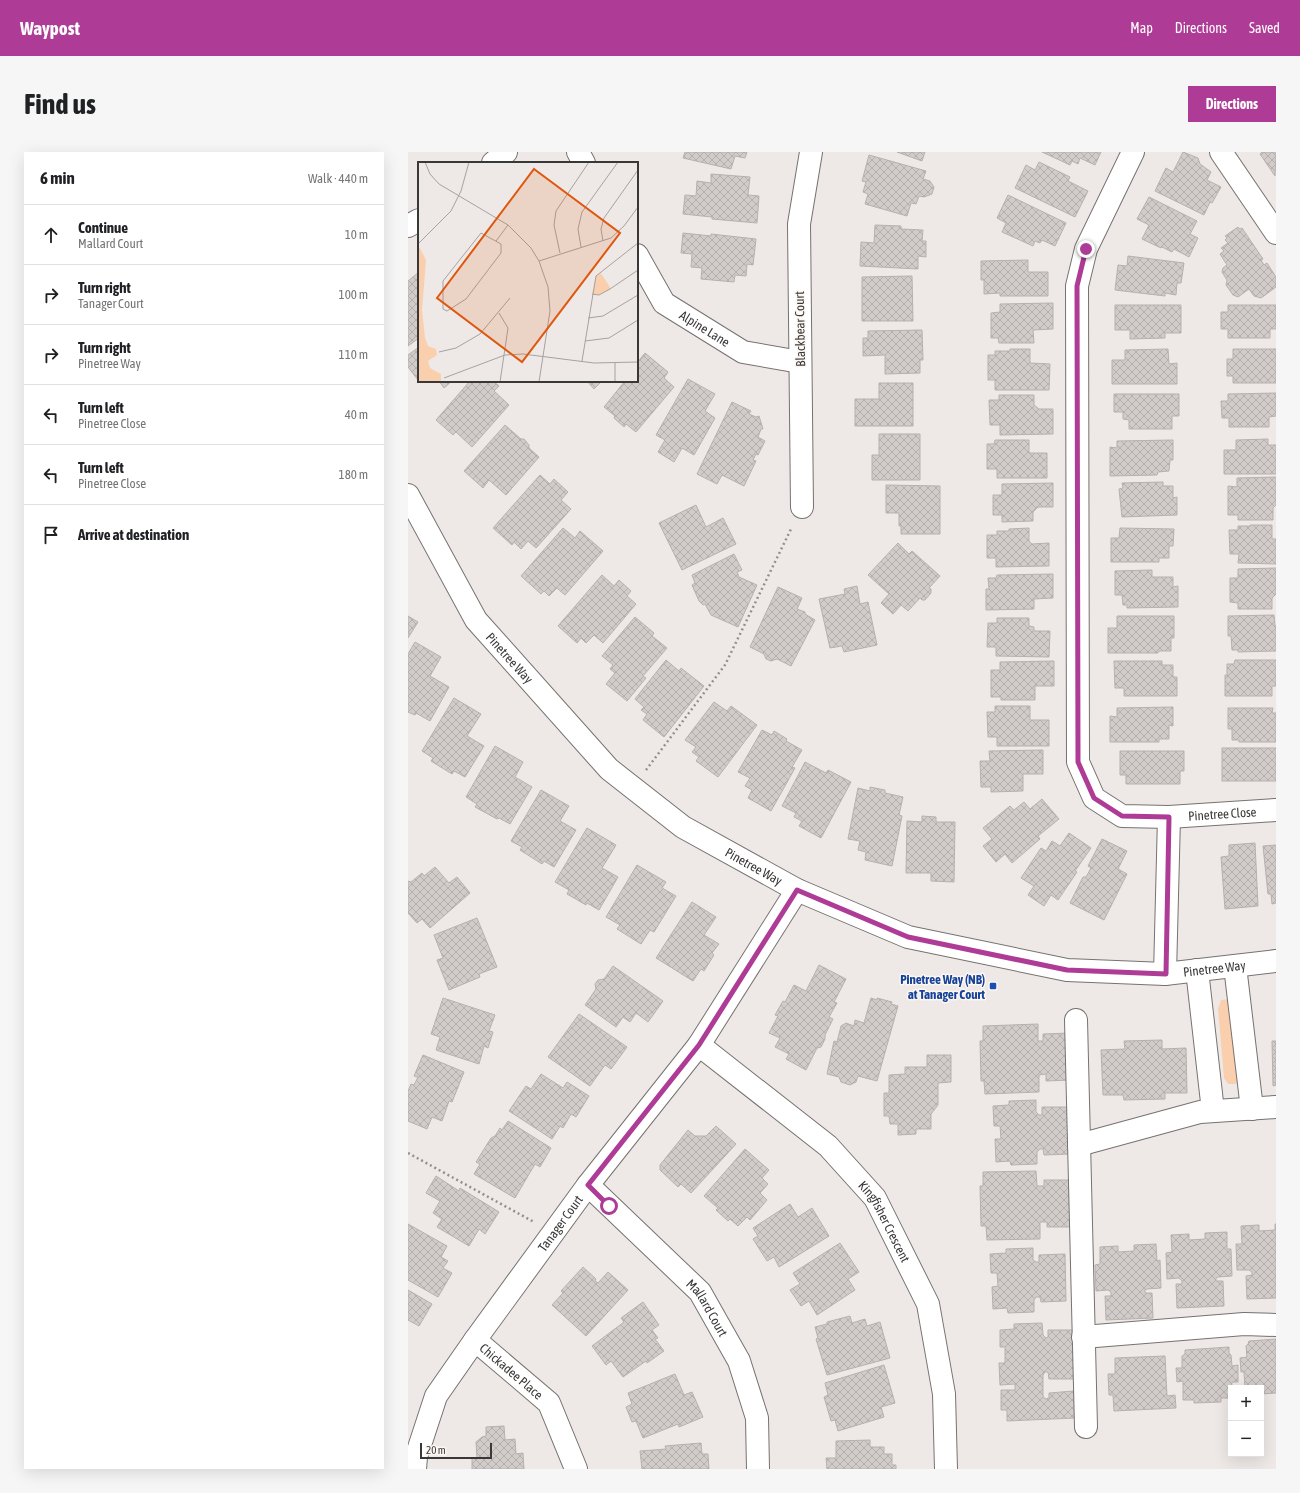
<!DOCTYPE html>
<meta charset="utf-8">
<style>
:root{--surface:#fff;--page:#f6f6f6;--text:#202124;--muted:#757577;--line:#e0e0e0;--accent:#ae3c96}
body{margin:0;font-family:"Asap Condensed",sans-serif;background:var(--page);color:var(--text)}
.controls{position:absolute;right:12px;bottom:12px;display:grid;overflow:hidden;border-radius:0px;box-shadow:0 4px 16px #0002}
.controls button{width:36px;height:36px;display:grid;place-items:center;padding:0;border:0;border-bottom:1px solid var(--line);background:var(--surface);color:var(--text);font:20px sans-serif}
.scale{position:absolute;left:12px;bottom:10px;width:72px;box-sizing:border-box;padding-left:4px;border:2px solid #3a3837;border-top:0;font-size:11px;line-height:14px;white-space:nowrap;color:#3a3837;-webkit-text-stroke:3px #fcf7f3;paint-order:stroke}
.stop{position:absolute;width:12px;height:12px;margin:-9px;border:3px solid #ae3c96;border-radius:50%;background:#fff}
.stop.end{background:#ae3c96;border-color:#fff;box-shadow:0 1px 4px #0008}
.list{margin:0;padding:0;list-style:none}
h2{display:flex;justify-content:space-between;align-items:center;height:52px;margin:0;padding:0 16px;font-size:17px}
h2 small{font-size:13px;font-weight:400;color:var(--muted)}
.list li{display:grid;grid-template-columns:26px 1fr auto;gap:12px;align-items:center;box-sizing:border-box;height:60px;padding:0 16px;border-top:1px solid var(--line)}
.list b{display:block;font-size:15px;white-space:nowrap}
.list p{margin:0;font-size:13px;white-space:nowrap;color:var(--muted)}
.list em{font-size:13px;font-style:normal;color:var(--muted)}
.icon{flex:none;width:22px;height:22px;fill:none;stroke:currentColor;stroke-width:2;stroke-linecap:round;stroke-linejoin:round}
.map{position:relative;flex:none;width:868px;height:1317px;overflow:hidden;border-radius:0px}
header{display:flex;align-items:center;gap:24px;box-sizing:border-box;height:56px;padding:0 20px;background:var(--accent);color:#fff}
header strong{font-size:19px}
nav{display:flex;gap:22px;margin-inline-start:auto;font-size:14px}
.intro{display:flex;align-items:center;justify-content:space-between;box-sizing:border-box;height:96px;padding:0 24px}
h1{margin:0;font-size:28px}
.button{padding:10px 18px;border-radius:0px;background:var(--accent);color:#fff;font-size:14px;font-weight:700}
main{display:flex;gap:24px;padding:0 24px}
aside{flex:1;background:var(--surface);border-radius:0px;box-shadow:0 4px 16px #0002}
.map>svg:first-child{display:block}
.green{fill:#facfae}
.building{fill:url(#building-cross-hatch);stroke:#b6b1af}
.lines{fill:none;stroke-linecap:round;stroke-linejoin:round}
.minor-casing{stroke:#76726f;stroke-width:24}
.path{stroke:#938f8d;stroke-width:2.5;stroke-dasharray:2 3;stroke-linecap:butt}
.minor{stroke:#fff;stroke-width:22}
.route{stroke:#ae3c96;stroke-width:5}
.transit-dot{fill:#1a4fb4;stroke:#fcf7f3;stroke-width:1.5}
.labels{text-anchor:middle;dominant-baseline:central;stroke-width:3;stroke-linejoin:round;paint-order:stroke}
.street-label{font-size:13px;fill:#3a3837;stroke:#fcf7f3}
.transit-label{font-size:13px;font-weight:bold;fill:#164399;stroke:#fcf7f3;text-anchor:end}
.inset-road{fill:none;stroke:#a6a2a0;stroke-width:1}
.view{fill:#df570e;fill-opacity:0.15;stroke:#df570e;stroke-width:2}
.inset-edge{fill:none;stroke:#3a3837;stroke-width:2}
</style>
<header>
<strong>Waypost</strong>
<nav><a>Map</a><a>Directions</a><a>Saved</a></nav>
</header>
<div class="intro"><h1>Find us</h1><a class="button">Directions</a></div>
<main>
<aside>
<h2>6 min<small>Walk · 440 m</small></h2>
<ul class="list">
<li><svg class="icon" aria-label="ahead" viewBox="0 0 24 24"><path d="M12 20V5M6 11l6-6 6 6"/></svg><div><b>Continue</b><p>Mallard Court</p></div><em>10 m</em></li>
<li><svg class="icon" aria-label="right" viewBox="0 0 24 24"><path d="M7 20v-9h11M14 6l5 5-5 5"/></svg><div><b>Turn right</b><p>Tanager Court</p></div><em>100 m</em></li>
<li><svg class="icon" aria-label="right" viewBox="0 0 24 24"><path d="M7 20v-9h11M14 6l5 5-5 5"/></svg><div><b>Turn right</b><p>Pinetree Way</p></div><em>110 m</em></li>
<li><svg class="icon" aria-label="left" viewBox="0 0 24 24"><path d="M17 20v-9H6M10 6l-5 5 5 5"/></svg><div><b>Turn left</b><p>Pinetree Close</p></div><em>40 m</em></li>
<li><svg class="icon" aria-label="left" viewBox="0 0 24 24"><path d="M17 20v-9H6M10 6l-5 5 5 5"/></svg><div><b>Turn left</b><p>Pinetree Close</p></div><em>180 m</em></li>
<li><svg class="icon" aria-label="arrive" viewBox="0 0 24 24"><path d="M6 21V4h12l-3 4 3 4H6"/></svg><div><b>Arrive at destination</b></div></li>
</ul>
</aside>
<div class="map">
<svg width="868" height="1317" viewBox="0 0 868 1317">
<defs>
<pattern id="building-cross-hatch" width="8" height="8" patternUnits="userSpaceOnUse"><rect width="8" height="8" fill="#d1cbc9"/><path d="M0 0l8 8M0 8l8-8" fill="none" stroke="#b4afad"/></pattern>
</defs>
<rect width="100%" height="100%" fill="#eee9e6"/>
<path class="green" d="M822,847L833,928L827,932H820L816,926L810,857L813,848Z"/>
<g class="building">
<path d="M277,0H339L337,6L327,4L323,17L275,6Z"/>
<path d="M489,0H517L514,9Z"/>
<path d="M634,0H693L687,13L672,6L670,12L664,9L662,13Z"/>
<path d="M775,0L790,6L792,12L803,20L799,28L813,35L804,51L802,50L796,63L747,39L758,16L765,20Z"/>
<path d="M854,0H868L867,24L852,2Z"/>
<path d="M461,3L518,19L515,27L522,29L526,35L524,42L516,45L511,44L508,52L503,51L499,64L457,52L460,42L455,40L458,30L454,29Z"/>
<path d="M631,10L662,25L660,29L680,39L667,65L607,36L618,13L627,18Z"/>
<path d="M303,22L342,25L340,43L351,44L349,71L304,67V65L275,62L277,43L288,44L289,29L303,31Z"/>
<path d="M600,43L658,71L647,94L634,88L632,91L627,89L625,94L594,80L598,71L589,66Z"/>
<path d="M741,45L789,69L782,82L790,86L781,105L766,97L764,100L754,95L753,96L734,87L741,73L729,67Z"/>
<path d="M467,73L493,74V77L515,78L514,89H518V105L510,104V117L452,114L453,90L466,91Z"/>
<path d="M830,75L832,77L834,76L855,107L853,108L856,113L859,111L868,125V135L853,146L846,144L841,137L830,145L825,143L818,133L819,128L814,120L815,116L819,113L812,102L816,99L813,96L820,91L817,88L819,86L817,84Z"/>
<path d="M275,81L303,84V82L348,87L345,113L339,112L338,124L327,123L326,130L293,127L294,116L283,115L284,102L273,101Z"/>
<path d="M720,104L776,111L773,131H769L768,143L757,141V144L707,138L710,113L719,114Z"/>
<path d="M620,108V120H640V144H592V141L576,142V128H573V109Z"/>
<path d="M11,120V186L0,194V129Z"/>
<path d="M504,124L505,169H454V125Z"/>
<path d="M645,151V177L625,178L626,191H591L590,186H583V161L592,160V152Z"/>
<path d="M707,153H773V181H757V186L722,187V178H707Z"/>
<path d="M820,153H868V177H862V186H820V177H813V160H820Z"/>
<path d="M514,178L515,208H512V221L477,222V203L455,204V186H460V179Z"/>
<path d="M11,195V227L10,228L0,215V203Z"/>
<path d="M602,197H622V211L642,212L641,238H587V228H580V203H587V199H602Z"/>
<path d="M760,197L761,212L769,211V232H704V208H717V198Z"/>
<path d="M825,197H868V231H825V224H819V207H825Z"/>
<path d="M237,201L260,220L256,226L266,235L228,280L218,272L216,275L206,266L207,264L196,255L217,229H229V211Z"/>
<path d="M280,227L307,242L297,259L307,266L286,303L274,296L266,310L250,300L257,288L248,283Z"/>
<path d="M31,229H44L36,236Z"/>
<path d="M62,229H85L91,234L86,239L101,253L64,295L48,280L45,283L28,268Z"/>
<path d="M179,229H194L186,237Z"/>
<path d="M471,231H505V274H447V247H471Z"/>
<path d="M868,241V264L861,265V275H821V266H814L813,249H820V242Z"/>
<path d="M706,242H771V264H764V277H721V268L715,267V260H706Z"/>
<path d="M591,243H626V253L631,257H645V282L592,283V273H582L581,248H591Z"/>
<path d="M324,250L343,259L341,262L348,265L351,264L355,277H353L350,285L357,289L350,303L348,302L345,308L348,309L336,334L314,323L309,332L289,322Z"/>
<path d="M97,273L113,287H116L121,293V296L131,305L98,343L81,328L75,336L56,319Z"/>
<path d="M471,282H512V328H464V303H471Z"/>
<path d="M860,287V293H868V322H816V298H828V288Z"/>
<path d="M587,288H621V301H639V326H589V317H579V292H586Z"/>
<path d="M765,288V308H762L761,319L750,320L749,323L702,324V295L709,296V289Z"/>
<path d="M132,323L142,332L146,327L160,340L153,348L163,357L128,396L120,389L113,397L106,390L104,393L85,376Z"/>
<path d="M868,325V353L865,356V368H830V363H820V334L829,335V326Z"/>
<path d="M755,330V334H765V346L769,345V363L714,365L711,337L715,336L714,331Z"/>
<path d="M645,331V355H630L625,360V369L594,370V363H585V343H594V332Z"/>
<path d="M478,333L532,334V382H493V374H491V361H478Z"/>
<path d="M288,353L298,375L315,366L328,392L274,418L251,371Z"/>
<path d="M842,373H864V387H868V412L830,411L831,402H822L821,378H830V374H843Z"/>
<path d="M155,376L167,386L172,379L195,399L157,443L149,436L141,444L136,439L133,442L113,424Z"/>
<path d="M621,376V389L624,392L641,391V414L588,415V406H579V383H589V379H601V377Z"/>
<path d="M712,376L766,377L765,394H761V406H751V410H703V386H711Z"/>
<path d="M490,391L501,402L504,399L532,424L521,436L523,437V441L517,448H514L512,446L500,459L493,453L485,462L473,451L481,442L460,423Z"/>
<path d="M326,402L334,418L329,420L331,425L349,433L330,475L303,463L297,452L295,453L291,449L284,433L287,431L284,423Z"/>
<path d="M868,416V442L864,446V457H830V451L822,450V426H830V417Z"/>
<path d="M744,418V425H765V435L770,434V455L719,456V453H715L714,443H707V419Z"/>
<path d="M645,422V446L626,447V457L578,458V437H581L580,426H588L589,423Z"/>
<path d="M194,423L206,434L211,428L223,439L219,444L228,452L195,491L186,483L178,491L173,486L169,491L150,474Z"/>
<path d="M449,434L452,452L460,450L469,493L436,500L434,494L422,496L411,447L437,442L436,437Z"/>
<path d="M370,435L394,446L389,457L397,460V462L407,468L383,514L369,507L363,509L358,507L356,502L342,495Z"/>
<path d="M866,463L867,474H868V499L830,500V498H824L823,484H820V464Z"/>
<path d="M0,464L10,470L0,486Z"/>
<path d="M709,464H766V486H763V499H751L750,501H700V476H709Z"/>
<path d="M227,465L246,481L244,484L259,496L235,524L238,526L219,549L198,532L207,521L202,517L205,513L194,504Z"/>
<path d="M589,466H621V474L626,475V479H642L641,505L588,504V495H579L580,471H589Z"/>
<path d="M7,490L33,505L22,524L41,535L22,569L8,561L7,563L0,560V502Z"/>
<path d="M258,508L271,519L273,516L296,534L256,585L235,568L239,562L233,558L236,555L227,547Z"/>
<path d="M827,508H868V534H864V544H817V523H819V512H826Z"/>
<path d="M646,509V534H627V548H593V545H583V518H592V510Z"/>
<path d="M706,509H754V513H765V525H769V544H716V536H707Z"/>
<path d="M46,546L73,562L59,584L76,594L57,625L46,619L44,622L23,609L25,606L14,599Z"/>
<path d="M306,550L319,559L323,554L349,573L310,625L288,609L291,605L284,600L288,595L277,588Z"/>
<path d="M587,554H622V568H641V594H589V585H580L579,560H587Z"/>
<path d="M765,555V574L761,573V587H751V590H702V564L709,565V556Z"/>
<path d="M820,556H865L864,561H868V590H831V588H824V577H820Z"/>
<path d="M354,578L364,583L366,579L379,587L378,589L394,598L384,615L387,616L363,659L340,646L344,638L337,634L342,626L330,620Z"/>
<path d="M87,594L115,610L107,625L124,635L102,672L91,666L89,667L67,655L69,652L58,645Z"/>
<rect x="814" y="596" width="54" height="33"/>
<path d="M635,598V622H615V639L583,640V635H573L572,609H582L581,599Z"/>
<path d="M712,599H776V619H772V632H718V623H712Z"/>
<path d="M397,610L418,621L420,618L443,630L413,686L391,674L394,669L386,665L388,661L374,654Z"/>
<path d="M462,635L477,638V641L495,645L491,663L494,664L484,714L457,708L458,700L450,698L452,689L440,687L450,636L462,639Z"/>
<path d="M133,638L161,654L152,669L168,678L146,715L136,709L134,712L112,698L114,695L103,689Z"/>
<path d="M634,647L651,667L630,684L632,687L604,711L597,702L588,710L575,694L584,687L575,676L602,654L606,658L616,650L622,657Z"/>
<path d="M514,664L528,665V670H547L546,730L523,729V721H498L499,669L514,670Z"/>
<path d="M179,676L208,693L194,716L210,725L191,758L179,751L178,753L159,742L161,738L147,730Z"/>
<path d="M661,681L683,696L667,719L669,720L650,748L643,743L636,754L620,743L626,734L613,726L633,696L638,699L644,689L652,694Z"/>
<path d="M694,687L719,699L710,717L719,722L696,768L662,751L675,725H678L683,716L680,714Z"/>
<path d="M847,691L850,754L817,757L813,705L821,704V693Z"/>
<path d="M868,693V751L864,752L863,742H860L855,694Z"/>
<path d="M229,713L258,730L254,736L268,744L246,780L242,778L233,792L209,777L212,773L198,765Z"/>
<path d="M27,715L41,731L49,725L62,741L22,776L14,767L9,771L0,761V729L3,730L14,721L16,724Z"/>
<path d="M284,750L308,765L296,783L311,792L304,801L306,803L296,819L293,817L285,829L248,806Z"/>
<path d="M69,766L89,815L71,822L72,825L41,838L29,808L35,806L26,783Z"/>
<path d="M411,813L438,827L426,850L429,851L421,865L425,867L417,883V887L413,895L409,896L398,918L378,907L381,902L367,895L372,886L361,881L370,864L367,863L375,849L377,850L386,833L398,839Z"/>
<path d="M205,814L255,849L240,870L228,861L222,870L215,865L208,875L177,853L188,837L187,832L190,828L196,827Z"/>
<path d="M35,846L87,863L81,879L85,880L80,896L76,894L71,912L28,898L32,885L23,882Z"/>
<path d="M463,846L469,848V846L484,850L483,852L490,854L469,929L450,924L448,930L442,933L433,930L431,925L419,922L426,889L429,890L433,874L438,871L446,874L447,868L456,871Z"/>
<path d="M171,862L219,895L203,917L197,913L182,934L140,905Z"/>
<path d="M630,872V889H635V882L662,881L663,928L638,929V922L631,923V940L577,942L576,929H573L572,889H575V874Z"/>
<path d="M754,888V897L778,896L779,941H757V947L716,948L715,943H695L693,898L717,897L716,889Z"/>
<path d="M864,889H868V933L865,934Z"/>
<path d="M15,903L56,920L44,950L41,949L34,969L24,965L19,977L0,969V939L3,932L6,933L10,925L6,924Z"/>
<path d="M519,903H543V930L530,931V953L523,962V977H508V982L490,983V972H482L481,964H476V941H481V923L497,922V915H519Z"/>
<path d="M133,922L155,936L159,930L181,944L168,965L163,962L155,976L152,974L144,987L101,959L118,934L123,937Z"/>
<path d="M628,948V960L631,963H634V955H660L662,1002L636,1003L635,997H632L629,1000V1012L603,1013L602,1009L588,1010L587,987H593L592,974H586L585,954L601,953V949Z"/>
<path d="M100,969L143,996L132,1015L127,1012L107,1046L66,1022L72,1012L68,1010L83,986L87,984L92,976L94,978Z"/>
<path d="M308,974L328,992L283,1041L273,1032L270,1035L252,1018V1013L280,978L287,984H298Z"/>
<path d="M337,997L361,1018L354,1026L360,1032L352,1041L359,1048L342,1068L339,1065L330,1074L322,1067L320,1069L308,1058L310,1056L296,1044Z"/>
<path d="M628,1019L629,1034H636V1028H661L662,1075H639V1070H632V1087L579,1088L578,1074H573L572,1034H575V1020Z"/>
<path d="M28,1024L51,1039L52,1036L91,1060L77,1082L71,1077L61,1094L29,1075L34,1067L25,1061L32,1049L18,1041Z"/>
<path d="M382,1052L390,1065L404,1056L421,1084L371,1115L366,1105L359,1109L345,1087L350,1084L345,1076Z"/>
<path d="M0,1072L39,1094L33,1105L40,1109L35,1116L44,1121L30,1145L0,1128Z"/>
<path d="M867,1072H868V1146L839,1147L838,1124L844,1123V1120L841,1118H829L828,1092H834L833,1074L851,1073V1079L867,1078Z"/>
<path d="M819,1080V1097H823L824,1124L810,1125L808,1126V1129H815L816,1154L769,1156L768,1132H774V1129L771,1126L759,1127L758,1101L764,1100L763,1083L781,1082V1088L797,1087V1081Z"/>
<path d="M432,1091L451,1120L440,1127L447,1138L409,1163L401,1149L393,1154L382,1138L392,1132L385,1121Z"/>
<path d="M748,1092L749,1109L752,1108L753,1136L739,1137L737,1138V1141H744L745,1166L698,1168L697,1144H703V1140L700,1138L688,1139L687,1113L692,1112V1095L710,1094V1100L726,1099V1093Z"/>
<path d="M625,1096V1108L628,1110H631V1103L657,1102L658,1149L633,1150L632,1145H628L626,1148V1160L600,1161L599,1156L585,1157L584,1135L590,1134L589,1121H583L582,1102L598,1101V1097Z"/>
<path d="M175,1115L188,1127L187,1129L190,1131L200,1120L220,1138L178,1184L144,1153L155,1141L153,1139Z"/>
<path d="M0,1138L24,1152L11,1174L0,1168Z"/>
<path d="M235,1150L251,1173L244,1178L250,1186L247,1187L256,1199L239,1211L238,1209L215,1225L203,1209L198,1213L184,1194L216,1170L213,1166Z"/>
<path d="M442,1164L444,1171L457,1167L459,1174L472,1170L482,1206L419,1223L408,1187L410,1186L407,1175L419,1172V1170Z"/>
<path d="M634,1171L635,1183L638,1186L640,1185V1178H667L668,1227H641L640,1220H637L635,1223V1244L637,1247L641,1246V1241L666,1239L667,1266L599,1269V1258H593V1238H607V1232L592,1233L591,1211H597V1195H592V1178L606,1177V1172Z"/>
<path d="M868,1187V1241L853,1242V1236H837L836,1220H833L832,1206L839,1205L838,1194L840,1192L841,1189Z"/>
<path d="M821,1195V1201L823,1203L824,1214L830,1213V1230H824L823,1246H813V1250L786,1251V1248H775V1229L769,1230L768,1216H774V1204L777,1202V1198Z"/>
<path d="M757,1204L759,1244L767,1243L768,1256L706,1259L705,1243H701L700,1222H707V1206Z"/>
<path d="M476,1213L487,1251L473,1255L476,1265L430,1279L427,1268L423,1269L416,1245L420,1243L417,1231Z"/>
<path d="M267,1222L276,1243L284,1240L295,1265L271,1275L270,1272L235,1286L228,1269L224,1270L218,1255L224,1252L220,1241Z"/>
<path d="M96,1274L97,1288L107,1287L108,1302L115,1301L116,1317H64V1306H69L68,1290L74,1285L78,1284V1275Z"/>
<path d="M462,1288V1295H476V1302H484V1313H488V1317H419L418,1306H428V1289Z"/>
<path d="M293,1291L294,1302H300L301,1317H234L232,1299L258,1297L257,1294Z"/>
</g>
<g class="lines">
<g class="minor-casing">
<g id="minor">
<path d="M170,0L176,11"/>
<path id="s1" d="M725,0L678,97L669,134L670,610L686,646L714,664L761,665L868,658"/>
<path d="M813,0L868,81"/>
<path d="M85,11L98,0"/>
<path d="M0,74L11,68"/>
<path id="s2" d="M229,103L256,151L335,200L392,210"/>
<path id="s3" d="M0,343L68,468L201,617L275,675L389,738L500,785L659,818L757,822L868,809"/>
<path d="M394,355L391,72L403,0"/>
<path d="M827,814L844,957"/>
<path d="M789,818L805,959"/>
<path d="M757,822L761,665"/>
<path d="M668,868L678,1275"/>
<path id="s4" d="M291,893L420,994L467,1046L520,1152L536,1242L538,1317"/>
<path d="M671,993L792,960L868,955"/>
<path id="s5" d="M180,1033L292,1140L331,1209L349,1266L350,1317"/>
<path d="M675,1185L836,1172L868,1173"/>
<path id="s6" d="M67,1188L141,1251L168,1317"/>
<path id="s7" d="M7,1317L8,1305L28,1244L67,1188L180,1033L291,893L389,738"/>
</g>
</g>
<g class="path">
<path d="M238,618L317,513L384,375"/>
<path d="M0,1001L126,1070"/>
</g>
<use href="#minor" class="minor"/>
</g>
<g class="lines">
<path class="route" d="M201,1054L180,1033L291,893L389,738L500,785L659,818L758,822L761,665L714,664L686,646L670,610L669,134L678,97"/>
</g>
<rect class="transit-dot" x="581" y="830" width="8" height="8" rx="2"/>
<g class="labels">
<g class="street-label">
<text stroke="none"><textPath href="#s2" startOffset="103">Alpine Lane</textPath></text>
<text transform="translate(392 177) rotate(-91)">Blackbear Court</text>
<text stroke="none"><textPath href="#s3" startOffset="193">Pinetree Way</textPath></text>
<text stroke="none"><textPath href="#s1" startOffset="795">Pinetree Close</textPath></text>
<text stroke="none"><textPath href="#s3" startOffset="517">Pinetree Way</textPath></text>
<text stroke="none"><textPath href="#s3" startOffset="997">Pinetree Way</textPath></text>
<text stroke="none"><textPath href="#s7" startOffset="289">Tanager Court</textPath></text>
<text stroke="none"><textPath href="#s4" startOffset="259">Kingfisher Crescent</textPath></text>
<text stroke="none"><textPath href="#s5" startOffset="172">Mallard Court</textPath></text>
<text stroke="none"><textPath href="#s6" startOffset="48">Chickadee Place</textPath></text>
</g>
<g class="transit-label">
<text x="577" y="827">Pinetree Way (NB)<tspan x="577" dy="15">at Tanager Court</tspan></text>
</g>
</g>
<g transform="translate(10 10)">
<rect width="220" height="220" fill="#eee9e6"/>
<path d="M183,111L193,127L181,133L174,132L178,114Z" fill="#facfae"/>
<path d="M2,86L8,98L4,148L7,176L10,184L18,187L19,193L10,199L12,206L23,212V220H0V87Z" fill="#facfae"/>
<path class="inset-road" d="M7,0L12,12L21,22L90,63L113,86L121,99L130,125L132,149L121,220M63,71L83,82V91L48,137L29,149L25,147V119ZM78,79L90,63M185,79L183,67L186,56L220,8M0,82L33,49L43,29L51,0M163,85L160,67L164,50L200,0M142,91L136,63L138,49L171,0M121,99L193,76L206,64L220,45M174,132L181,133L192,127L220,108M81,151L90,166L82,220M170,156L185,154L220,133M167,179L191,176L220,158M21,190L38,186L62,172L92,136M164,199L178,114L220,81M197,201V220M26,216L87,193L105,192L176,201L220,200"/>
<path class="view" d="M116,7L202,71L104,200L19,136Z"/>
<rect width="220" height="220" class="inset-edge"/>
</g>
</svg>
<div class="controls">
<button>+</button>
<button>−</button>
</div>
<div class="scale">20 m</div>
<div class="stop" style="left:201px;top:1054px"></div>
<div class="stop end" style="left:678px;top:97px"></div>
</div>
</main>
